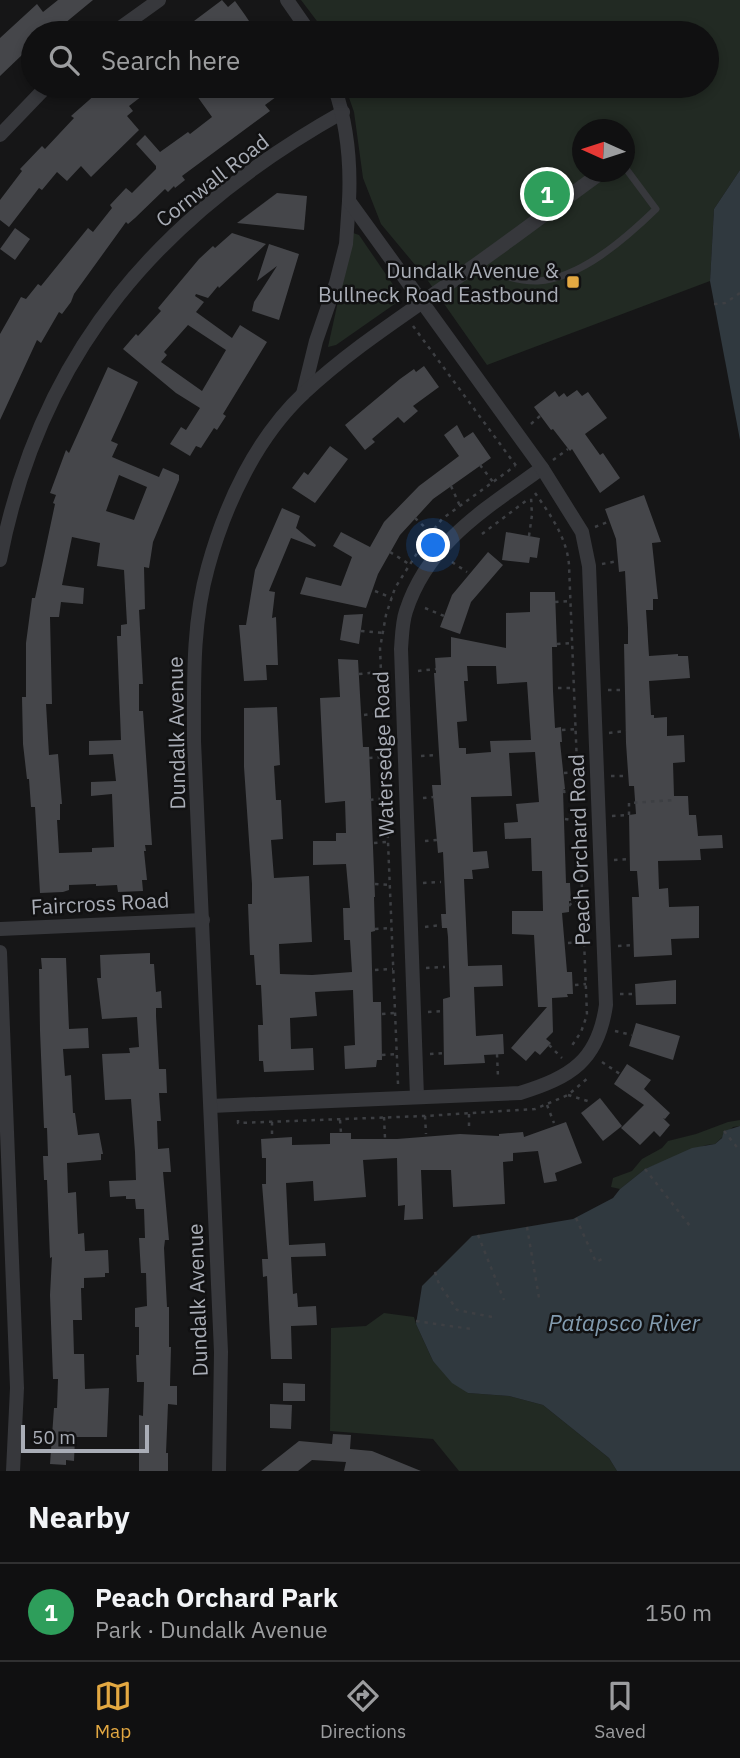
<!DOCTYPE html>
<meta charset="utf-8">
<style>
:root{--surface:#101011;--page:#19191a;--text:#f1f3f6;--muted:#9c9d9f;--line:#303031;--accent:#e3a842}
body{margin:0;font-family:"IBM Plex Sans",sans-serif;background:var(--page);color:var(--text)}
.compass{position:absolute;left:572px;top:119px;width:63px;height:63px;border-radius:50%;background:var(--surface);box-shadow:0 4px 10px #0003;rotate:273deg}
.scale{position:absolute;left:21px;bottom:18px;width:128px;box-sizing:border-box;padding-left:7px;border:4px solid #a9adb6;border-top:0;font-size:19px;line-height:24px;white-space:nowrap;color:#a9adb6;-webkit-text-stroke:5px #111112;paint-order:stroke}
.you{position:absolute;left:434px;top:546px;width:24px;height:24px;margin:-18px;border:5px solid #fff;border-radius:50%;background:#1a73e8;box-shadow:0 0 0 10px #1a73e833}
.badge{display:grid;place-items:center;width:46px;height:46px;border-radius:50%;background:var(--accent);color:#fff;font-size:23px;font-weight:700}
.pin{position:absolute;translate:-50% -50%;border:4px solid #fff;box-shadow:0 2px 7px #0006}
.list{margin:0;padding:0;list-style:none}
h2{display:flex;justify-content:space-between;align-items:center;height:91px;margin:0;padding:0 28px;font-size:30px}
h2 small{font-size:23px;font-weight:400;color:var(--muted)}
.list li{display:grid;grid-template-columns:46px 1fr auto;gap:21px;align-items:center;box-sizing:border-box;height:98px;padding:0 28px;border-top:2px solid var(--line)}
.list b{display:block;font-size:26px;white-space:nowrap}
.list p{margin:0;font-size:23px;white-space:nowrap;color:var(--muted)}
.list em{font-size:23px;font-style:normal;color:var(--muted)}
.icon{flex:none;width:38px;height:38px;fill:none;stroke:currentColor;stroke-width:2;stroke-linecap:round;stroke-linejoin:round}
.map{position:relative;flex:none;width:740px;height:1471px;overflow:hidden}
.search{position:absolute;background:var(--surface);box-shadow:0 4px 10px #0003;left:21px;right:21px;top:21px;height:77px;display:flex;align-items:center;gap:18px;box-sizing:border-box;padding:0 24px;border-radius:38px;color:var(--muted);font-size:26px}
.sheet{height:189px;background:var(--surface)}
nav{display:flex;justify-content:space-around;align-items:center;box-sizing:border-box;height:98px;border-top:2px solid var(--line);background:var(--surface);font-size:19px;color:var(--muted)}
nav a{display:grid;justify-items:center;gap:4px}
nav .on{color:var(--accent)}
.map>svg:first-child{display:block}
.green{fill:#222a23;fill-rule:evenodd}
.water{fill:#30393f}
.building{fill:#45464a;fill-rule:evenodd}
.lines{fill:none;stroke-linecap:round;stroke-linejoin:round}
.path{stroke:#3d3f43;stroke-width:2.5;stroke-dasharray:3.5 5;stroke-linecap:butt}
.service{stroke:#37383c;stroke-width:7}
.minor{stroke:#37383c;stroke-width:14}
.poi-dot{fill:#e3a842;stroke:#111112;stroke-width:2.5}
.labels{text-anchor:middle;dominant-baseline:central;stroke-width:5;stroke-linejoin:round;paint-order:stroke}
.street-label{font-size:21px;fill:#a9adb6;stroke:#111112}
.poi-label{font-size:21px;fill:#a9adb6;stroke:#111112;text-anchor:end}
.water-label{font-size:23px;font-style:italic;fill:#829baf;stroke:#111112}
</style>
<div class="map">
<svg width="740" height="1471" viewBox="0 0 740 1471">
<rect width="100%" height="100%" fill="#161617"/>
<g class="green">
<path d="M301,0H740V170L714,209L710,281L487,365L426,278L381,224L363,178L354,112L345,86H707V33H326ZM582,130H624V172H582Z"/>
<path d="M353,233L359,235L398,292L399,301L336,345L328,347Z"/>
<path d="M740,1120V1126L733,1127L715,1144L706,1145L645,1169L620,1189L611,1187L613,1178L632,1171L642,1159L662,1148L668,1141L696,1134L728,1122Z"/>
<path d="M384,1313L414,1317L416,1324L433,1361L468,1393L509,1396L543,1405L609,1458L617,1471H459L433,1439L330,1431L331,1328L366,1326Z"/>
</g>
<g class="water">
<path d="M740,170V440L710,281L714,209Z"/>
<path d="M740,1126V1471H617L609,1458L543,1405L509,1396L468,1393L452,1383L433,1361L416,1324L422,1286L472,1236L573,1219L613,1198L620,1189L645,1169L692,1148L715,1144L722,1138L724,1131Z"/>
</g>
<g class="building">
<path d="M58,0H93L53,33H33V50L26,57L23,54L0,76V38L37,4L43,12Z"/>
<path d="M222,0L228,7L235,1L245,15L249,21L241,28L245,33H178Z"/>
<path d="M105,86H155L129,106L133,111L127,116L139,130L91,177L81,166L67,181L57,172L42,190L39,188L9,227L0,220V200L22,171L20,169L42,146L45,149L74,118L71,116Z"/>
<path d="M212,86H232L237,94L248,86H291L265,105L270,111L182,176L185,180L175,188L174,186L168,192L165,189L135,218L128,224L126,222L74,294L71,302L62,314L59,312L41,343L37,340L0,420V334L21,297L26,299L38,284L41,286L88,228L93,232L112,208L110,205L126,188L132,193L156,169V166L136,144L145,135L160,152L188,132L190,134L212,117L197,96Z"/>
<path d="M277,193L307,196L304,230L237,223Z"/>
<path d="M15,228L30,239L15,260L0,249Z"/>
<path d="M232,233L266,244L219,288L218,286L208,298L196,294L195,296L204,302L196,312L232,338L240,325L267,342L223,414L226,416L217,430L214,428L201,448L196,446L190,456L170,444L181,427L186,430L200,408L176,393L123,349L136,334L138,336L161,311L158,308L199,259L213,246L215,248ZM188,325L226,350L202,391L161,362L167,355L164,352Z"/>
<path d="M269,244L299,254L279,320L252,311L254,302L277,266L257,281Z"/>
<path d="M424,366L439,387L413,406L418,411L404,423L398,417L372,439L375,442L365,450L345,425L400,379L414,369L416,372Z"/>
<path d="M108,367L138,382L111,441L118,444L112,457L159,477L163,468L179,475V480L153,542L149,568L144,567L145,609L139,610L143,684H139V711H143L152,845H145L146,851H144L147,880H142L143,891L118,892L117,885L96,886V884L69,885V890L63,892L40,893L35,807H31L29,779H27L23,744L22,697H26V643L32,598H35L55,504L53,503L56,495L50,493L66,450L69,453ZM119,475L147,487L134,520L106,511ZM72,537L100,543L97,566L124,570L127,624L121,625V636H117L121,740L89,741V755L113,754L116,781L91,782V796L112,794L114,847L92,848V852L59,853L57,820H60V804H62L58,754L49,755L46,704H52L50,617H59L61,602L83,604L84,588L62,585Z"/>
<path d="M577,390L582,396L588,392L607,418L585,434L600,455L603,453L620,478L600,493L572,449L570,451L553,429L551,430L534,407L555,391L559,397L564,393L567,397Z"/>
<path d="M457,425L464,438L473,432L491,458L433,499L400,535L378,574L366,608L300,594L306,577L341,586L352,557L333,546L341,532L370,547L384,522L419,486L459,456L444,435Z"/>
<path d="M330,446L348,459L315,503L292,488L304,472L308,475Z"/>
<path d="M644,495L661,542L652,543L658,599H653V610H646L649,656L678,654V656H688L690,678L649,681L651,715H654V718L667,717V736L684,735L685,762L673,763L674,796H688L689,815H696L698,836L722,835L723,848L700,849L701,860L658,861L659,889L668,888L669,907L699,906V938L671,939L672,955L634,957L632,897H639L637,871H630L629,815L636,814L634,786H629L626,743L624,644H628V628L625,571L619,572L616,539L605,509Z"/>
<path d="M282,508L300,516L296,528L316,545L315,547L291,538L269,591L275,592L272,618L276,617L278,665H266L267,680L244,681L239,625H246L255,570Z"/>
<path d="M506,532L540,538L537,558L530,557L529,563L502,560Z"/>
<path d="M488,552L503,565L471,602L460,634L440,627L452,595Z"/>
<path d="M530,592H555L557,647H552L553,691L555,728L561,727L562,742H560L565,789L563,790L566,883H570L571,901H569V912L562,913L567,972H572L573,994H567L568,997L552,998L553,1032L546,1039L551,1043L540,1055L535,1051L526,1061L511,1048L547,1007H538L534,935L512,934V911H543L542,871H532L531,838L505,839L504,823L518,822L516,804L539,802L535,752L509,753L512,796L471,797L473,852L487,851L489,868L472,870L473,879H464L468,966L502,965L503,986L474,987L476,1036L503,1034L504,1054L484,1055L485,1063L444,1065L443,999L450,997L448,937L447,928H442L441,914H446L443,852L438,853L432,785H441L434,673H436L435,658L451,657V637L506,648V613L530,612ZM467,666H496L497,684L527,682L531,740L490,741L491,752L466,754V748H459L457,722L467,721L464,681H468Z"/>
<path d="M363,614L359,644L340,640L344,615Z"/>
<path d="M338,659L358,660L363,747H369L375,897H374L375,931L371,932L372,969L373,1002H381L382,1060H377L376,1067L345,1069L344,1046L355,1045L353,990L315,992L317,1016L290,1018L291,1049L313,1048L314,1070L264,1072L263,1061H259L258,1025H263L261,985H256L254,955H250L248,904H252V884L244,767V708L277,707L280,765L274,766L276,800H281L283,839L271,840L274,878L309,876L312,942L279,944L280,974L312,975L352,972L350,940H344L343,908H350L346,864L313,865V841H336V833H346L345,801L325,803L320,698L340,697Z"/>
<path d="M150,953V964H154L156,992L161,991L162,1008H156V1016L159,1069H166L167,1093H159L161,1121H157L158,1149L169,1148L171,1172H163L169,1240H165L164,1248L167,1307H169V1347H171L170,1386H177V1405L168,1404L166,1453H168V1471H139V1415L143,1416L144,1382H137L136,1355H139V1327H135V1308L147,1306L146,1273H141L139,1238H145L144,1209H136L135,1199H126V1196L110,1197L109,1181L136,1180L135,1152L131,1099L105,1100L102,1054L130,1053L129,1048L139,1047L137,1017L102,1019L97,978H101L100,955Z"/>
<path d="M41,958H66L69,1029L88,1028L89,1048L63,1049L65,1076L71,1075L73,1113H75L78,1135L99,1133L103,1154H101V1160L67,1163L68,1193L76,1192L78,1234L84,1233L85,1251L108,1250L109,1273H105V1277L84,1278V1288H81L82,1320H73L74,1354H84L85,1389L109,1388L107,1437H75L74,1461L66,1460V1465L50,1464L54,1408H57L58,1379H53L50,1295L52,1257L50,1258L47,1180H44L43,1156H48L47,1128H44L40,1031L39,969H42Z"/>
<path d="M676,980V1004L636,1005L635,984Z"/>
<path d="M636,1023L680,1036L673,1060L629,1046Z"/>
<path d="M627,1064L651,1080L644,1089L670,1113L665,1119L663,1118L670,1125L660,1137L654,1131L640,1145L621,1128L644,1105L614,1084Z"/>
<path d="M600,1098L622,1126L603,1141L581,1113Z"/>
<path d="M566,1122L582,1163L555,1173L557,1181L544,1183L538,1151L513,1153V1161L503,1162L505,1204L453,1207L451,1170H421L423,1219L404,1220L405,1205L398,1206L397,1158L363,1160L366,1197L314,1201L313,1181L286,1183L289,1245L325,1243L326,1256L291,1257L293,1294L297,1293L298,1307L316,1306L317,1325L291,1326L292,1359H271L267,1276L263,1277L262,1259H268L262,1184H266V1158H262L261,1139L292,1137V1145L330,1144V1133H351V1139H397L460,1134L499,1136V1134L523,1132L524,1137Z"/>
<path d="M283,1383L305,1384V1401H283Z"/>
<path d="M270,1404L292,1405L291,1429L270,1428Z"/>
<path d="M333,1434L351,1435L350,1449L372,1451L421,1471H344L346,1462L312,1460L298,1471H261L299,1441L332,1444Z"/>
</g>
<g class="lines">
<g class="path">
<path d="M714,304L725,303L740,293"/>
<path d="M413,326L517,467"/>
<path d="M531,424L540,416"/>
<path d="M553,460L568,449"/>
<path d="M480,465L493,482"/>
<path d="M451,486L460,506"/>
<path d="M535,493C550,514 567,538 569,565L587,1015L581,1032L571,1047"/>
<path d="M415,518L431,533"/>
<path d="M595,527L610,521"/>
<path d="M482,534L527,500"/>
<path d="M529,536L532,515L531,497L533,495"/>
<path d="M390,552L409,564"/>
<path d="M452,562L467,572"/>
<path d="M602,564L618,561"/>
<path d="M375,591L392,598"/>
<path d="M555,602L569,601"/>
<path d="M425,608L444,616"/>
<path d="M361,631L383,633"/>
<path d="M557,644L571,643"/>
<path d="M418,671L436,669"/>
<path d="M359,674L380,672"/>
<path d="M558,688H574"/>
<path d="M608,690H625"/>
<path d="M364,715L381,713"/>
<path d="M562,730L576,729"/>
<path d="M609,733L626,731"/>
<path d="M421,756L436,755"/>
<path d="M369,758L383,757"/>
<path d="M564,773L578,772"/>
<path d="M611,776H628"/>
<path d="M564,790V792L579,790"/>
<path d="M423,798L433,797"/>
<path d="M370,800L385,798"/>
<path d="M612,816L629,815V803L675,800"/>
<path d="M565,819L571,820L578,816"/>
<path d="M425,841L437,840"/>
<path d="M374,843L387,842"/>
<path d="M614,860L630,859"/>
<path d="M423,883L441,882"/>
<path d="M375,884L389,885"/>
<path d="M569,906L573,901L583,899"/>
<path d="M425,927L442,925"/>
<path d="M375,929L391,928"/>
<path d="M568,943L584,942"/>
<path d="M618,946L634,945"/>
<path d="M426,968L445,967"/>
<path d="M375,970L393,969"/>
<path d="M575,985L586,984"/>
<path d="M620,994H635"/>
<path d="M428,1012L443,1011"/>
<path d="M382,1014L395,1013"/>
<path d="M615,1031L632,1035"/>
<path d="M549,1045L562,1058"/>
<path d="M430,1054L444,1053"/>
<path d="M497,1054L498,1077"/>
<path d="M382,1055L396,1054"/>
<path d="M602,1062L620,1074"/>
<path d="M398,1084L380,648L386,615L395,588L426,539L442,519L515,466"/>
<path d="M568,1095L591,1102"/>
<path d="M547,1105L554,1123"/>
<path d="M469,1114V1130"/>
<path d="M425,1116L426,1134"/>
<path d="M384,1117L385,1138"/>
<path d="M238,1120V1123L425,1116L535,1109L568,1095L589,1077"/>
<path d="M340,1120L341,1133"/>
<path d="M272,1122V1138"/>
<path d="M724,1131L740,1151"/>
<path d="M645,1169L690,1226"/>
<path d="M576,1218L596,1262L606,1257"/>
<path d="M527,1227L539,1298"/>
<path d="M478,1235L504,1300"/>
<path d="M435,1272L439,1284L457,1310L492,1317"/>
<path d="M416,1321L471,1329"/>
</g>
<path class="service" d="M476,266C495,273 518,282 538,281C581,278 626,238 656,209L624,166"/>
<g class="minor">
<path d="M287,0L310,33"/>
<path d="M113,33L159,0"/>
<path d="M0,135L47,86"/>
<path d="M303,394L316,341L336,283L346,244L349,201"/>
<path d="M0,560C40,351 161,214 343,112"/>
<path d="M0,929L203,920"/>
<path d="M0,952L17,1388L13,1471"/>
<path d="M417,1097L401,649C402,637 402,623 406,611C428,542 487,508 542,468"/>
<path d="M211,1106L520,1093C571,1077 598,1061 606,1005L589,566L582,532L542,468L349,201C351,161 347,123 334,86"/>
<path d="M219,1471L221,1352L194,741C194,683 192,624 208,567C225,505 256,438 304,393C352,348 408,313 461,275C509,242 555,206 602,172"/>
</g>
</g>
<rect class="poi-dot" x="566" y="275" width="14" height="14" rx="3.5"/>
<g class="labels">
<g class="street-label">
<text transform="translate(212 180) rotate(-38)">Cornwall Road</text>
<text transform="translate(176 733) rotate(-91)">Dundalk Avenue</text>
<text transform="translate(383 754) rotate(-92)">Watersedge Road</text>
<text transform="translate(579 850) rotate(-92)">Peach Orchard Road</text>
<text transform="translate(100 903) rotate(-3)">Faircross Road</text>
<text transform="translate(197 1300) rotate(-92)">Dundalk Avenue</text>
</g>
<g class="poi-label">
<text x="559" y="270">Dundalk Avenue &amp;<tspan x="559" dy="24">Bullneck Road Eastbound</tspan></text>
</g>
<g class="water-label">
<text x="624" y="1322">Patapsco River</text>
</g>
</g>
</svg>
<svg class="compass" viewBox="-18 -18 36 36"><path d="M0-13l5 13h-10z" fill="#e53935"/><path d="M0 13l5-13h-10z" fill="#9c9d9f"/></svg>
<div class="scale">50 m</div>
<div class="you"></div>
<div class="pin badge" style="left:547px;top:194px;background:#2e9e5b">1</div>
<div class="search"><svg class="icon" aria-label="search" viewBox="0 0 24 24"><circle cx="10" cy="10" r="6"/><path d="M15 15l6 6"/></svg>Search here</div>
</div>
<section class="sheet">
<h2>Nearby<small></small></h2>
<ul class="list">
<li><span class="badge" style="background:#2e9e5b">1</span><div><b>Peach Orchard Park</b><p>Park · Dundalk Avenue</p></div><em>150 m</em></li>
</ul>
</section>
<nav>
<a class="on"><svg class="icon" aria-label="map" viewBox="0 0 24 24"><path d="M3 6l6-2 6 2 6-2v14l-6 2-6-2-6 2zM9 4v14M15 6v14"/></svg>Map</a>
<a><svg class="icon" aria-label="directions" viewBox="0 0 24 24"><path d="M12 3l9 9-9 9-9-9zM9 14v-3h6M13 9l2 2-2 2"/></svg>Directions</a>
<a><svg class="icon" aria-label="saved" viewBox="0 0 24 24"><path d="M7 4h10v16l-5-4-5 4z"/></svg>Saved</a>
</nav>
